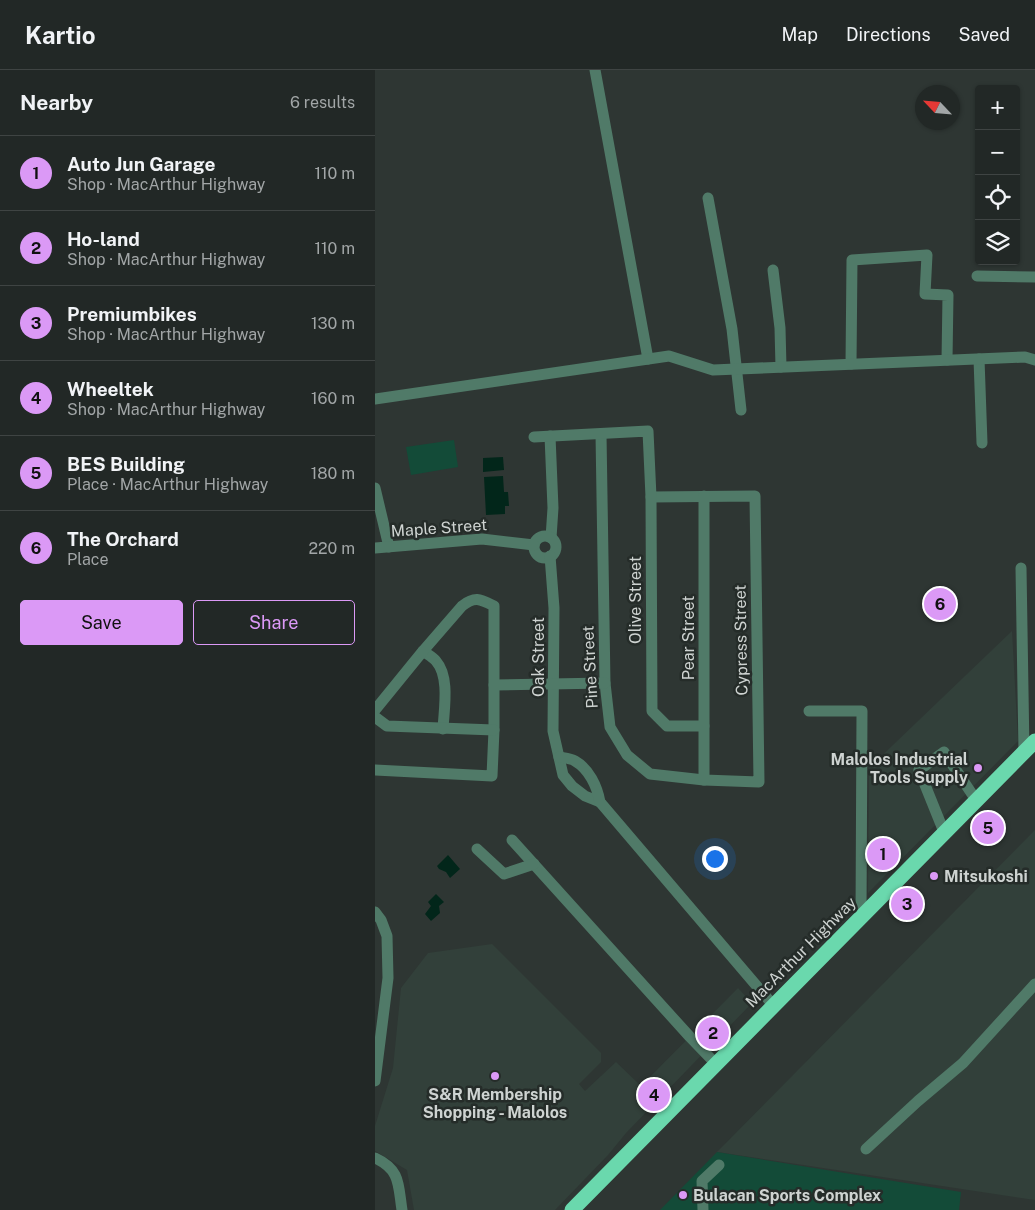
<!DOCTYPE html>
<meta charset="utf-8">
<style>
:root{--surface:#222826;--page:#2a302e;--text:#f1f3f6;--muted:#a2a6a7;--line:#3f4443;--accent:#db99f6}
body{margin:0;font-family:"Public Sans",sans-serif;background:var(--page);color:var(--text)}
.controls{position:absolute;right:15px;top:15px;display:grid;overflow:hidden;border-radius:5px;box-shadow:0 1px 4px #0004}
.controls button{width:45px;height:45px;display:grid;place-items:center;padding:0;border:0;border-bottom:1px solid var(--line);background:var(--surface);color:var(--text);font:25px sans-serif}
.compass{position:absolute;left:540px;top:15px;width:45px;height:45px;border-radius:50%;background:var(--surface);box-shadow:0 1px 4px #0004;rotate:296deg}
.you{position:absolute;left:339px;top:788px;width:18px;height:18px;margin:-12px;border:4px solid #fff;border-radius:50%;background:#1a73e8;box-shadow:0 0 0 8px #1a73e833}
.badge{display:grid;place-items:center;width:32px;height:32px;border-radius:50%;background:var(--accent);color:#111;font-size:16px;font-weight:700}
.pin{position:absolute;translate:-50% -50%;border:2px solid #fff;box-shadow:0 1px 5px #0006}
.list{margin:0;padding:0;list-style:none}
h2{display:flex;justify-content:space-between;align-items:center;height:65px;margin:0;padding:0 20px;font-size:21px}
h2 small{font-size:16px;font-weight:400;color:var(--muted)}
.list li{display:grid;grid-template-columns:32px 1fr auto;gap:15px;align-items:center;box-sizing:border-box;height:75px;padding:0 20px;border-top:1px solid var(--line)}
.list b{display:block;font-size:19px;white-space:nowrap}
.list p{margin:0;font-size:16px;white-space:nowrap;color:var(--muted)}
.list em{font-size:16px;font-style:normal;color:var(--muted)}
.actions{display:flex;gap:10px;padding:15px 20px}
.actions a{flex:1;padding:11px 0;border:1px solid var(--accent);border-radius:5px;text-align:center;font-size:18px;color:var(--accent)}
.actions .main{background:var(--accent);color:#111}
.icon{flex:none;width:28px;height:28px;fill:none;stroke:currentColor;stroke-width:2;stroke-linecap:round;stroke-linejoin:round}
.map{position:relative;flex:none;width:660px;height:1140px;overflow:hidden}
header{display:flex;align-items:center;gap:30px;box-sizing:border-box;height:70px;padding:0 25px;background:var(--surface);border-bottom:1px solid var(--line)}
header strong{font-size:24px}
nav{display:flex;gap:28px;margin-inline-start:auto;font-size:18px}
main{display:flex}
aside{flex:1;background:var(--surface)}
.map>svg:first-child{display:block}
.built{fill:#32403a}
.green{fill:#134b38}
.water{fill:#02261a}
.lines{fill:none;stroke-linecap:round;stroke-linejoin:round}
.minor{stroke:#507a68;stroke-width:11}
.highway{stroke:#6ad8ad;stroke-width:15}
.poi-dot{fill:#db99f6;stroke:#252c29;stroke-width:2}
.labels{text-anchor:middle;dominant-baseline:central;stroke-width:5;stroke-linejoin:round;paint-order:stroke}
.street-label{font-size:16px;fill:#ced3d1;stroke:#252c29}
.poi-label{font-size:16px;font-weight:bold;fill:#ced3d1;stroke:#252c29;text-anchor:start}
</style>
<header>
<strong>Kartio</strong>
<nav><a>Map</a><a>Directions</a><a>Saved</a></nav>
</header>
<main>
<aside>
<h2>Nearby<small>6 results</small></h2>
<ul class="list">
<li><span class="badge">1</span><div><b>Auto Jun Garage</b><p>Shop · MacArthur Highway</p></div><em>110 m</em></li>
<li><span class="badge">2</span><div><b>Ho-land</b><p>Shop · MacArthur Highway</p></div><em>110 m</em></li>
<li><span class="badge">3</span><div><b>Premiumbikes</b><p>Shop · MacArthur Highway</p></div><em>130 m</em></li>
<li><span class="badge">4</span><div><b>Wheeltek</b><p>Shop · MacArthur Highway</p></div><em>160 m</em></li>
<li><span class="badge">5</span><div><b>BES Building</b><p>Place · MacArthur Highway</p></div><em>180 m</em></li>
<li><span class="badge">6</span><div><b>The Orchard</b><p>Place</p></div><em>220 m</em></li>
</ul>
<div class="actions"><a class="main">Save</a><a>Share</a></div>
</aside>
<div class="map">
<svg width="660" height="1140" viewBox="0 0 660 1140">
<rect width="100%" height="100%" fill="#2e3633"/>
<g class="built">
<path d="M637,561L643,671L493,823L494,698Z"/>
<path d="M660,760V1130L342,1082Z"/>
<path d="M117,874L226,983V992L204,1014L210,1021L241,992L266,1016L363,918L377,933L251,1063L233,1085L180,1140H39L32,1100L0,1081V1056L18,998L26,918L53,883Z"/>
</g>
<g class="green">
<path d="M79,370L83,397L36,405L31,377Z"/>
<path d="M342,1082L586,1122L584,1140H285Z"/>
</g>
<g class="water">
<path d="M128,387L129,400L108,402V388Z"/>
<path d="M128,406L129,422H133L134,436H130V444L111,445L109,407Z"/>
<path d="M73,785L85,799L75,808L71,802L64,799L62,796Z"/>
<path d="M61,824L69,832L64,836L65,843L56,851L50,844L56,836L53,832Z"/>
</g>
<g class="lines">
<g class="minor">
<path d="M220,0L273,289"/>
<path d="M333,128L357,259L366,340"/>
<path d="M398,200L405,258L406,297"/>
<path d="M602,206L660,207"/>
<path d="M604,289L607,373"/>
<path d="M476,294L477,190L552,185L550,224L573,225L572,290"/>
<path d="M0,329L294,286L338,300L650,287L660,290"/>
<path d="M226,364L230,613L235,657L252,685L275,704L329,710L384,712L380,426L276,427"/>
<path d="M175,366L178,438L176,468"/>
<path d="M159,367L273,361L276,427L277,641L292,656H329"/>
<path d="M0,418L14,477"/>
<path d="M329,426V710"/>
<circle cx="170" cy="477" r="11"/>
<path d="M0,478L107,469L159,475"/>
<path d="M175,486L179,538L178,661L188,705L197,716L210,726L225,732"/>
<path d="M646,498L649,682"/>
<path d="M48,581C52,584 58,587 61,591C75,607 69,639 68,659"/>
<path d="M119,615L230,613"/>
<path d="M0,640L48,581L87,536C100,526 105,529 119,536V660L117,706L0,700"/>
<path d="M434,641H487L486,847"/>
<path d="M0,647L12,656L119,660"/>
<path d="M184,687C189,688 195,688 200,691C214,699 222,716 225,732L398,935"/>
<path d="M569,762L544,700L569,682L601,730"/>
<path d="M137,770L315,967L341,994"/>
<path d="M102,779L129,804L159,794"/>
<path d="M0,842L6,850L12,866L13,908L0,1011"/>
<path d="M491,1079L543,1031L588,993L660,914"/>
<path d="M0,1088C26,1100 23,1115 27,1140"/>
<path d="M328,1140L327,1111L344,1095"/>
</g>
<path class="highway" d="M197,1140L660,671"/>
</g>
<g class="poi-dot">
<circle cx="603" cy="698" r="5"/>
<circle cx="559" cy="806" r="5"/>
<circle cx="120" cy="1006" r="5"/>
<circle cx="308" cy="1125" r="5"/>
</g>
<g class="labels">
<g class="street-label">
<text transform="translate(64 458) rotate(-4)">Maple Street</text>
<text transform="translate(260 530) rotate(-90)">Olive Street</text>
<text transform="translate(313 568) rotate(-90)">Pear Street</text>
<text transform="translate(366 570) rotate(-91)">Cypress Street</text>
<text transform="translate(163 587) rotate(-90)">Oak Street</text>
<text transform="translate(215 597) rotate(-93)">Pine Street</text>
<text transform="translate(426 882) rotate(-45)">MacArthur Highway</text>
</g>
<g class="poi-label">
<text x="593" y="689" text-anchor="end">Malolos Industrial<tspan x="593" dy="18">Tools Supply</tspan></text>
<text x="569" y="806">Mitsukoshi</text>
<text x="120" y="1024" text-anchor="middle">S&amp;R Membership<tspan x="120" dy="18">Shopping - Malolos</tspan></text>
<text x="318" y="1125">Bulacan Sports Complex</text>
</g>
</g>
</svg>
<div class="controls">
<button>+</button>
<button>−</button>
<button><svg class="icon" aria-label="locate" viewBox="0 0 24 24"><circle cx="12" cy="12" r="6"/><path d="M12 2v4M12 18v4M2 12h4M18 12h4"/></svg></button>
<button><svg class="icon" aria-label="layers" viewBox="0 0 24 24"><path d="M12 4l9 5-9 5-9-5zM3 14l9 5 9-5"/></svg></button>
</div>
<svg class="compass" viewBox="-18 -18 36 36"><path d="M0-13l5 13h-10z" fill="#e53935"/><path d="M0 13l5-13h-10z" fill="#a2a6a7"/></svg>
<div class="you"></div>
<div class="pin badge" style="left:508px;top:784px">1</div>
<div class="pin badge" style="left:338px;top:963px">2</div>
<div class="pin badge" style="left:532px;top:834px">3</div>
<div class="pin badge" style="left:279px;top:1025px">4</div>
<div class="pin badge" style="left:613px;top:758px">5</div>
<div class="pin badge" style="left:565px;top:534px">6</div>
</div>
</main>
